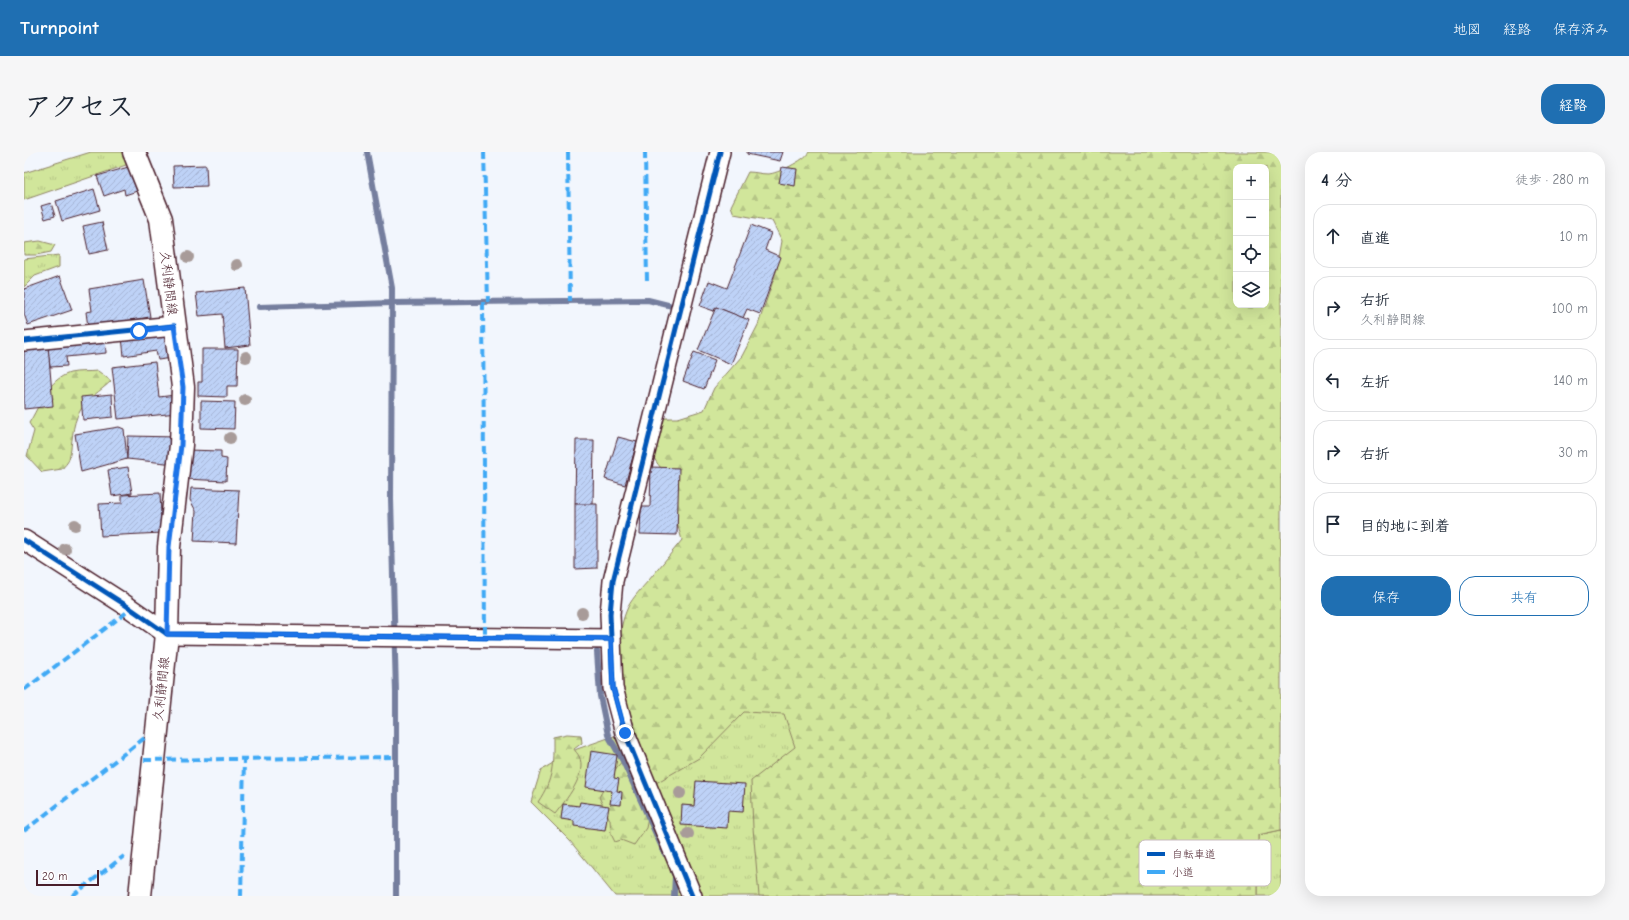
<!DOCTYPE html>
<html lang="ja">
<meta charset="utf-8">
<style>
:root{--surface:#fff;--page:#f6f6f7;--text:#1f2937;--muted:#747a83;--line:#e0e1e3;--accent:#1f6fb2}
body{margin:0;font-family:"Comic Neue","Klee One",sans-serif;background:var(--page);color:var(--text)}
.controls{position:absolute;right:12px;top:12px;display:grid;overflow:hidden;border-radius:8px;box-shadow:0 4px 16px #0002}
.controls button{width:36px;height:36px;display:grid;place-items:center;padding:0;border:0;border-bottom:1px solid var(--line);background:var(--surface);color:var(--text);font:20px sans-serif}
.scale{position:absolute;left:12px;bottom:10px;width:63px;box-sizing:border-box;padding-left:4px;border:2px solid #4a1f2b;border-top:0;font-size:11px;line-height:14px;white-space:nowrap;color:#4a1f2b;-webkit-text-stroke:3px #fff;paint-order:stroke}
.stop{position:absolute;width:12px;height:12px;margin:-9px;border:3px solid #1a73e8;border-radius:50%;background:#fff}
.stop.end{background:#1a73e8;border-color:#fff;box-shadow:0 1px 4px #0008}
.list{margin:0;padding:0;list-style:none}
h2{display:flex;justify-content:space-between;align-items:center;height:52px;margin:0;padding:0 16px;font-size:17px}
h2 small{font-size:13px;font-weight:400;color:var(--muted)}
.list li{display:grid;grid-template-columns:26px 1fr auto;gap:12px;align-items:center;box-sizing:border-box;height:64px;margin:0 8px 8px;padding:0 8px;border:1px solid var(--line);border-radius:16px}
.list b{display:block;font-size:15px;white-space:nowrap}
.list p{margin:0;font-size:13px;white-space:nowrap;color:var(--muted)}
.list em{font-size:13px;font-style:normal;color:var(--muted)}
.actions{display:flex;gap:8px;padding:12px 16px}
.actions a{flex:1;padding:9px 0;border:1px solid var(--accent);border-radius:16px;text-align:center;font-size:14px;color:var(--accent)}
.actions .main{background:var(--accent);color:#fff}
.icon{flex:none;width:22px;height:22px;fill:none;stroke:currentColor;stroke-width:2;stroke-linecap:round;stroke-linejoin:round}
.map{position:relative;flex:none;width:1257px;height:744px;overflow:hidden;border-radius:16px}
header{display:flex;align-items:center;gap:24px;box-sizing:border-box;height:56px;padding:0 20px;background:var(--accent);color:#fff}
header strong{font-size:19px}
nav{display:flex;gap:22px;margin-inline-start:auto;font-size:14px}
.intro{display:flex;align-items:center;justify-content:space-between;box-sizing:border-box;height:96px;padding:0 24px}
h1{margin:0;font-size:28px}
.button{padding:10px 18px;border-radius:16px;background:var(--accent);color:#fff;font-size:14px;font-weight:700}
main{display:flex;gap:24px;padding:0 24px}
aside{flex:1;background:var(--surface);border-radius:16px;box-shadow:0 4px 16px #0002}
.map>svg:first-child{display:block}
.grass{fill:url(#grass-tufts);stroke:#8e8263}
.forest{fill:url(#forest-firs);stroke:#8e8263;fill-rule:evenodd}
.lines{fill:none;stroke-linecap:round;stroke-linejoin:round}
.stream{stroke:#757e9e;stroke-width:6}
.building{fill:url(#building-hatch);stroke:#4a1f2b}
.minor-casing{stroke:#4a1f2b;stroke-width:22}
.secondary-casing{stroke:#4a1f2b;stroke-width:25}
.minor{stroke:#fff;stroke-width:19}
.secondary{stroke:#fff;stroke-width:22}
.quiet{stroke:#3fa9f5;stroke-width:4;stroke-dasharray:8 4;stroke-linecap:butt}
.cycleway-casing{stroke:#fff;stroke-width:8}
.cycleway{stroke:#0057b8;stroke-width:5}
.tree{fill:#a89b99}
.route{stroke:#1a73e8;stroke-width:5}
.labels{text-anchor:middle;dominant-baseline:central;stroke-width:3.5;stroke-linejoin:round;paint-order:stroke}
.street-label{font-size:13px;fill:#4a1f2b;stroke:#fff}
.key{fill:#fff;stroke:#c9bcbf;stroke-width:1}
.key-label{font-size:11px;fill:#4a1f2b}
</style>
<header>
<strong>Turnpoint</strong>
<nav><a>地図</a><a>経路</a><a>保存済み</a></nav>
</header>
<div class="intro"><h1>アクセス</h1><a class="button">経路</a></div>
<main>
<div class="map">
<svg width="1257" height="744" viewBox="0 0 1257 744">
<defs>
<pattern id="grass-tufts" width="24" height="20" patternUnits="userSpaceOnUse"><rect width="24" height="20" fill="#d1e69b"/><path d="M3 7l-1-3M5 7V3M7 7l1-3M15 17l-1-3M17 17v-4M19 17l1-3" fill="none" stroke="#b5c586"/></pattern>
<pattern id="forest-firs" width="22" height="20" patternUnits="userSpaceOnUse"><rect width="22" height="20" fill="#d1e69b"/><path d="M5 1l3.5 6h-7zM16 11l3.5 6h-7z" fill="#b5c586"/></pattern>
<pattern id="building-hatch" width="6" height="6" patternUnits="userSpaceOnUse"><rect width="6" height="6" fill="#bed2f7"/><path d="M-1 1l2-2M0 6l6-6M5 7l2-2" fill="none" stroke="#a5b4d4"/></pattern>
</defs>
<rect width="100%" height="100%" fill="#f2f6fd"/>
<filter id="ink" filterUnits="userSpaceOnUse"><feTurbulence type="fractalNoise" baseFrequency=".025" numOctaves="2"/><feDisplacementMap in="SourceGraphic" scale="8" xChannelSelector="R" yChannelSelector="G"/><feConvolveMatrix kernelMatrix="1 2 1 2 8 2 1 2 1" color-interpolation-filters="sRGB"/></filter>
<g filter="url(#ink)">
<g class="grass">
<path d="M67,0H103L108,11L0,48V21Z"/>
<path d="M35,103V115L11,124L0,135V107Z"/>
<path d="M755,540L803,589L771,744H674L632,631L695,558Z"/>
<path d="M590,584L609,611L658,744H591L546,689L507,650L517,618L553,597Z"/>
<path d="M1257,678V744H1234V683Z"/>
</g>
<g class="forest">
<path d="M785,0H1257V678L1234,683V744H735L729,676L727,629L771,595L760,562L720,560L675,606L632,631C612,582 580,506 604,455C609,445 618,436 625,428C636,415 647,401 658,388L637,316C620,296 629,288 638,266H654L680,258L690,236L718,204L734,173L753,117L758,89L748,69L710,62L707,54L724,20C731,20 737,22 744,22C753,22 781,8 785,0ZM1212,15H1242V153H1212Z"/>
<path d="M16,89L31,93L27,100L12,103H0V91Z"/>
<path d="M74,219L87,229C77,239 63,246 56,259C47,274 49,291 45,307C44,311 40,314 38,317L18,320L3,304L10,279L5,271C16,254 23,228 46,221C54,219 65,220 74,219Z"/>
<path d="M543,582L557,583L558,591L550,597C551,599 554,602 555,604C564,622 541,649 531,662L514,650C530,626 529,613 529,585Z"/>
<path d="M601,606L612,615L609,633L626,656L622,676L610,693L597,688L591,690L587,682L586,668L575,645L593,615Z"/>
</g>
<g class="lines">
<g class="stream">
<path d="M343,0L368,136L367,347L372,541V744"/>
<path d="M235,155L368,151L624,148L648,154"/>
<path d="M573,500L576,544L584,583L599,609L641,702"/>
<path d="M649,720L651,724L650,744"/>
</g>
</g>
<g class="building">
<path d="M723,0H759L756,9L723,2Z"/>
<path d="M182,13L183,34L150,35L149,14Z"/>
<path d="M108,14L116,38L101,43L100,37L80,44L73,24Z"/>
<path d="M758,15L773,17L771,34L755,31Z"/>
<path d="M70,37L76,58L38,69L32,49Z"/>
<path d="M27,51L31,64L21,67L17,54Z"/>
<path d="M78,70L84,98L65,102L59,74Z"/>
<path d="M727,73L747,81L741,98L757,105L736,162L723,157L719,166L692,155L690,159L676,154L685,129L703,136Z"/>
<path d="M36,124L48,158L4,173L0,162V137Z"/>
<path d="M120,128L126,165L64,175L62,160L68,159L65,137Z"/>
<path d="M221,136L226,193L201,196L198,162L175,164L172,141Z"/>
<path d="M692,155L725,168L707,212L674,198Z"/>
<path d="M145,177L149,206L134,208L132,199L100,204L98,185Z"/>
<path d="M81,185L82,201L42,205L43,214L26,215L23,190Z"/>
<path d="M24,193L29,254L0,257V195Z"/>
<path d="M178,197H214L213,234H203V245L174,244V230H178Z"/>
<path d="M670,200L691,208L680,237L659,229Z"/>
<path d="M131,210L135,245L151,243L153,261L94,267L88,215Z"/>
<path d="M88,242L89,265L59,268L57,245Z"/>
<path d="M177,249L211,250L210,277L177,276Z"/>
<path d="M95,275L100,277L103,307L57,320L51,282Z"/>
<path d="M104,284L152,285L151,312L103,307Z"/>
<path d="M594,285L613,290L601,333L581,327Z"/>
<path d="M552,288H570L569,353L551,352Z"/>
<path d="M163,298L197,299V306L203,307L202,329L161,327Z"/>
<path d="M104,315L108,341L88,344L84,318Z"/>
<path d="M627,315L655,316L653,383L616,382L617,355H626Z"/>
<path d="M167,336L215,338L212,391L170,389L172,359L166,348Z"/>
<path d="M136,341L138,381L77,384L75,352L98,351V343Z"/>
<path d="M551,352H573V416L551,417Z"/>
<path d="M567,599L593,603L590,626L595,627L593,639L598,640L597,653L586,652L588,639L562,635Z"/>
<path d="M672,629L721,632L719,660L704,659L703,676L657,673L658,653L670,654Z"/>
<path d="M556,650L585,654L581,678L550,674V669L537,667L539,652L555,654Z"/>
</g>
<g class="lines">
<g class="minor-casing">
<g id="minor">
<path d="M0,189L150,174"/>
<path d="M0,388L100,452L143,482L587,487"/>
<path d="M668,744L601,581L589,536L586,462L589,429L696,0"/>
</g>
</g>
<g class="secondary-casing">
<path id="secondary" d="M110,0L137,67L159,235L157,293L145,395L143,482L116,744"/>
</g>
<use href="#minor" class="minor"/>
<use href="#secondary" class="secondary"/>
<g class="quiet">
<path d="M460,0L464,150"/>
<path d="M544,0L546,149"/>
<path d="M621,0L623,130"/>
<path d="M459,150L461,486"/>
<path d="M0,538L107,457"/>
<path d="M120,608L372,605"/>
<path d="M0,679L123,584"/>
<path d="M48,744L100,704"/>
<path d="M217,744L220,607"/>
</g>
<g class="cycleway-casing">
<g id="cycleway">
<path d="M0,189L150,174"/>
<path d="M0,388L100,452L143,482L587,487"/>
<path d="M668,744L601,581L589,536L586,462L589,429L696,0"/>
</g>
</g>
<use href="#cycleway" class="cycleway"/>
</g>
<g class="tree">
<circle cx="164" cy="105" r="6"/>
<circle cx="213" cy="113" r="6"/>
<circle cx="222" cy="205" r="6"/>
<circle cx="221" cy="248" r="6"/>
<circle cx="206" cy="286" r="6"/>
<circle cx="51" cy="373" r="6"/>
<circle cx="41" cy="397" r="6"/>
<circle cx="558" cy="461" r="6"/>
<circle cx="656" cy="641" r="6"/>
<circle cx="664" cy="682" r="6"/>
</g>
</g>
<g class="lines" filter="url(#ink)">
<path class="route" d="M115,179L150,174L159,235L157,293L145,395L143,482L587,487L589,536L601,581"/>
</g>
<g class="labels">
<g class="street-label">
<text transform="translate(145 131) rotate(83)">久利静間線</text>
<text transform="translate(137 537) rotate(-84)">久利静間線</text>
</g>
</g>
<rect x="1115" y="688" width="132" height="46" rx="6" class="key"/>
<rect x="1123" y="700" width="18" height="4" fill="#0057b8"/>
<rect x="1123" y="718" width="18" height="4" fill="#3fa9f5"/>
<g class="key-label">
<text x="1148" y="706">自転車道</text>
<text x="1148" y="724">小道</text>
</g>
</svg>
<div class="controls">
<button>+</button>
<button>−</button>
<button><svg class="icon" aria-label="locate" viewBox="0 0 24 24"><circle cx="12" cy="12" r="6"/><path d="M12 2v4M12 18v4M2 12h4M18 12h4"/></svg></button>
<button><svg class="icon" aria-label="layers" viewBox="0 0 24 24"><path d="M12 4l9 5-9 5-9-5zM3 14l9 5 9-5"/></svg></button>
</div>
<div class="scale">20 m</div>
<div class="stop" style="left:115px;top:179px"></div>
<div class="stop end" style="left:601px;top:581px"></div>
</div>
<aside>
<h2>4 分<small>徒歩 · 280 m</small></h2>
<ul class="list">
<li><svg class="icon" aria-label="ahead" viewBox="0 0 24 24"><path d="M12 20V5M6 11l6-6 6 6"/></svg><div><b>直進</b></div><em>10 m</em></li>
<li><svg class="icon" aria-label="right" viewBox="0 0 24 24"><path d="M7 20v-9h11M14 6l5 5-5 5"/></svg><div><b>右折</b><p>久利静間線</p></div><em>100 m</em></li>
<li><svg class="icon" aria-label="left" viewBox="0 0 24 24"><path d="M17 20v-9H6M10 6l-5 5 5 5"/></svg><div><b>左折</b></div><em>140 m</em></li>
<li><svg class="icon" aria-label="right" viewBox="0 0 24 24"><path d="M7 20v-9h11M14 6l5 5-5 5"/></svg><div><b>右折</b></div><em>30 m</em></li>
<li><svg class="icon" aria-label="arrive" viewBox="0 0 24 24"><path d="M6 21V4h12l-3 4 3 4H6"/></svg><div><b>目的地に到着</b></div></li>
</ul>
<div class="actions"><a class="main">保存</a><a>共有</a></div>
</aside>
</main>
